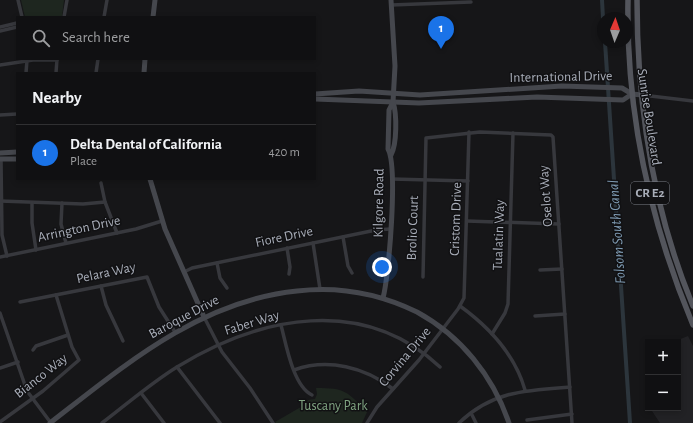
<!DOCTYPE html>
<meta charset="utf-8">
<style>
:root{--surface:#101012;--page:#1e1e20;--text:#f1f3f6;--muted:#9c9d9f;--line:#303032;--accent:#1a73e8}
body{margin:0;font-family:"Alegreya Sans",sans-serif;background:var(--page);color:var(--text)}
.controls{position:absolute;right:12px;bottom:12px;display:grid;overflow:hidden;border-radius:0px;box-shadow:0 2px 6px #0003}
.controls button{width:36px;height:36px;display:grid;place-items:center;padding:0;border:0;border-bottom:1px solid var(--line);background:var(--surface);color:var(--text);font:20px sans-serif}
.compass{position:absolute;left:597px;top:12px;width:36px;height:36px;border-radius:50%;background:var(--surface);box-shadow:0 2px 6px #0003;rotate:2deg}
.you{position:absolute;left:382px;top:267px;width:14px;height:14px;margin:-10px;border:3px solid #fff;border-radius:50%;background:#1a73e8;box-shadow:0 0 0 6px #1a73e833}
.badge{display:grid;place-items:center;width:26px;height:26px;border-radius:50%;background:var(--accent);color:#fff;font-size:13px;font-weight:700}
.pin{position:absolute;translate:-50% -33px;filter:drop-shadow(0 1px 2px #0008)}
.pin::after{content:'';position:absolute;top:21px;width:14px;height:12px;background:inherit;clip-path:polygon(0 0,100% 0,50% 100%)}
.list{margin:0;padding:0;list-style:none}
h2{display:flex;justify-content:space-between;align-items:center;height:52px;margin:0;padding:0 16px;font-size:17px}
h2 small{font-size:13px;font-weight:400;color:var(--muted)}
.list li{display:grid;grid-template-columns:26px 1fr auto;gap:12px;align-items:center;box-sizing:border-box;height:56px;padding:0 16px;border-top:1px solid var(--line)}
.list b{display:block;font-size:15px;white-space:nowrap}
.list p{margin:0;font-size:13px;white-space:nowrap;color:var(--muted)}
.list em{font-size:13px;font-style:normal;color:var(--muted)}
.icon{flex:none;width:22px;height:22px;fill:none;stroke:currentColor;stroke-width:2;stroke-linecap:round;stroke-linejoin:round}
.map{position:relative;flex:none;width:693px;height:423px;overflow:hidden}
.search{position:absolute;background:var(--surface);box-shadow:0 2px 6px #0003;left:16px;top:16px;width:300px;height:44px;display:flex;align-items:center;gap:10px;box-sizing:border-box;padding:0 14px;border-radius:0px;color:var(--muted);font-size:15px}
.panel{position:absolute;background:var(--surface);box-shadow:0 2px 6px #0003;left:16px;top:72px;width:300px;height:108px;border-radius:0px}
.map>svg:first-child{display:block}
.built{fill:#222225}
.green{fill:#1e261f}
.lines{fill:none;stroke-linecap:round;stroke-linejoin:round}
.canal{stroke:#2c353c;stroke-width:4}
.street{stroke:#37383d;stroke-width:3.5}
.secondary{stroke:#45474d;stroke-width:5}
.primary{stroke:#53555c;stroke-width:5.5}
.labels{text-anchor:middle;dominant-baseline:central;stroke-width:3;stroke-linejoin:round;paint-order:stroke}
.shield{fill:#111113;stroke:#7b7e86;stroke-width:1}
.shield-label{font-size:13px;font-weight:bold;fill:#a8adb8}
.street-label{font-size:14px;fill:#a8adb8;stroke:#111113}
.park-label{font-size:14px;fill:#7fa381;stroke:#111113}
.water-label{font-size:15px;font-style:italic;fill:#7f9bb3;stroke:#111113}
</style>
<div class="map">
<svg width="693" height="423" viewBox="0 0 693 423">
<rect width="100%" height="100%" fill="#161618"/>
<path class="built" d="M688,336L693,346V423H660L652,411V408H678V342H673Z"/>
<g class="green">
<path d="M21,0H64L62,17H25Z"/>
<path d="M316,388C345,388 347,391 367,412L362,423H276L275,422L306,404L308,400L315,399L317,394Z"/>
</g>
<g class="lines">
<g class="canal">
<path d="M602,0L603,18"/>
<path d="M605,42L630,423"/>
</g>
<g class="street">
<path d="M18,0L22,17"/>
<path d="M391,5L471,2"/>
<path d="M64,17L67,0"/>
<path d="M104,17L107,0"/>
<path d="M0,27L17,23"/>
<path d="M0,31L17,27"/>
<path d="M0,65L33,60H57"/>
<path d="M26,73L27,60"/>
<path d="M56,73L57,59"/>
<path d="M96,73L98,59"/>
<path d="M642,95L693,101"/>
<path d="M0,115L17,114"/>
<path d="M1,159L2,235L7,256"/>
<path d="M392,179L468,181"/>
<path d="M101,183L105,202L117,233"/>
<path d="M0,201L83,204L105,202"/>
<path d="M32,203V223L36,250"/>
<path d="M62,203L61,224L66,243"/>
<path d="M467,221L559,224"/>
<path d="M343,237L348,266L352,273"/>
<path d="M313,243L320,289"/>
<path d="M287,248L290,267L289,274"/>
<path d="M0,257L136,229L162,221"/>
<path d="M217,263L220,278L227,288"/>
<path d="M540,270L562,269"/>
<path d="M184,272L192,268L376,230L390,229"/>
<path d="M423,277L426,138L480,132L551,135L553,137L572,423"/>
<path d="M101,286L106,305L123,341"/>
<path d="M20,302L147,277L159,307L175,332"/>
<path d="M460,306C489,327 515,355 525,390"/>
<path d="M0,313L27,391L51,423"/>
<path d="M535,316L565,314"/>
<path d="M204,317L222,352L250,388L273,423"/>
<path d="M281,325C286,344 293,386 312,395"/>
<path d="M492,334L505,313L508,304L513,133"/>
<path d="M33,350L36,346L68,335"/>
<path d="M177,367L220,423"/>
<path d="M0,368L18,362"/>
<path d="M294,370C328,358 365,367 393,389"/>
<path d="M141,393L164,423"/>
<path d="M471,413L476,423"/>
<path d="M527,420L572,414"/>
<path d="M0,422L43,391L79,360L72,347L56,295"/>
<path d="M102,423C127,404 151,383 177,367C260,316 363,295 440,367"/>
<path d="M367,423L377,407L419,360L458,309L464,298L469,132"/>
<path d="M459,423C492,391 527,390 570,387"/>
</g>
<g class="secondary">
<path d="M153,17L155,0"/>
<path d="M144,73L145,59"/>
<path d="M315,94L359,91L420,95L562,86L622,88L632,94L642,95"/>
<path d="M315,99L419,103L537,97L623,100L632,94"/>
<path d="M0,153L17,152"/>
<path d="M391,155C397,144 397,114 393,102"/>
<path d="M0,159H17"/>
<path d="M150,179L165,229L204,317"/>
<path d="M383,298C389,276 398,167 388,149L389,110L393,102L395,66L391,0"/>
<path d="M50,423C125,365 199,301 297,291C339,286 378,293 417,312C461,336 493,376 509,423"/>
</g>
<g class="primary">
<path d="M628,0C626,112 650,222 693,325"/>
<path d="M637,0C637,103 653,210 693,306"/>
</g>
</g>
<g class="labels">
<rect class="shield" x="631" y="182" width="38" height="22" rx="3"/>
<g class="shield-label">
<text x="650" y="193">CR E2</text>
</g>
<g class="street-label">
<text transform="translate(561 77) rotate(-1)">International Drive</text>
<text transform="translate(649 117) rotate(81)">Sunrise Boulevard</text>
<text transform="translate(546 196) rotate(-94)">Oselot Way</text>
<text transform="translate(379 203) rotate(-89)">Kilgore Road</text>
<text transform="translate(456 219) rotate(-88)">Cristom Drive</text>
<text transform="translate(413 228) rotate(-88)">Brolio Court</text>
<text transform="translate(79 229) rotate(-12)">Arrington Drive</text>
<text transform="translate(499 235) rotate(-88)">Tualatin Way</text>
<text transform="translate(284 237) rotate(-12)">Fiore Drive</text>
<text transform="translate(106 273) rotate(-12)">Pelara Way</text>
<text transform="translate(184 317) rotate(-28)">Baroque Drive</text>
<text transform="translate(252 323) rotate(-17)">Faber Way</text>
<text transform="translate(405 357) rotate(-50)">Corvina Drive</text>
<text transform="translate(41 376) rotate(-38)">Bianco Way</text>
</g>
<g class="park-label">
<text x="333" y="406">Tuscany Park</text>
</g>
<g class="water-label">
<text transform="translate(617 232) rotate(-94)">Folsom South Canal</text>
</g>
</g>
</svg>
<div class="controls">
<button>+</button>
<button>−</button>
</div>
<svg class="compass" viewBox="-18 -18 36 36"><path d="M0-13l5 13h-10z" fill="#e53935"/><path d="M0 13l5-13h-10z" fill="#9c9d9f"/></svg>
<div class="you"></div>
<div class="pin badge" style="left:441px;top:49px">1</div>
<div class="search"><svg class="icon" aria-label="search" viewBox="0 0 24 24"><circle cx="10" cy="10" r="6"/><path d="M15 15l6 6"/></svg>Search here</div>
<section class="panel">
<h2>Nearby<small></small></h2>
<ul class="list">
<li><span class="badge">1</span><div><b>Delta Dental of California</b><p>Place</p></div><em>420 m</em></li>
</ul>
</section>
</div>
